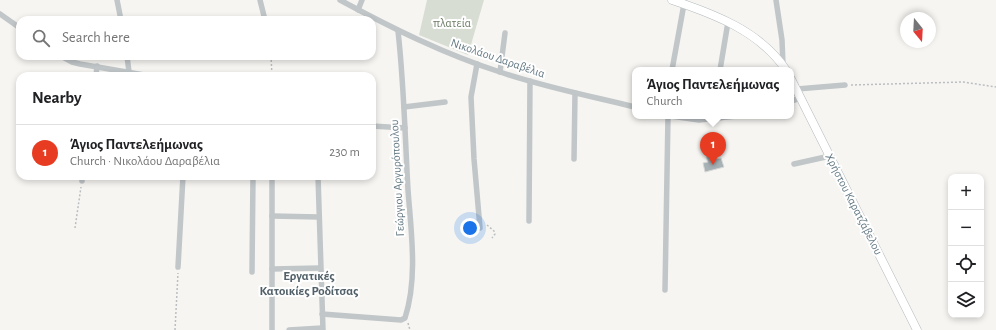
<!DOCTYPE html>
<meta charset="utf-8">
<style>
:root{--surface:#fff;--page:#f6f6f6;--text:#202124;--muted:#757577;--line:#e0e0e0;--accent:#e73c21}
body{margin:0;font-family:"Alegreya Sans",sans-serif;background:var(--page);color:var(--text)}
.controls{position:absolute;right:12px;bottom:12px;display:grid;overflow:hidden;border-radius:8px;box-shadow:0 2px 6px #0003}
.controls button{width:36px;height:36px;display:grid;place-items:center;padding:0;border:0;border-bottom:1px solid var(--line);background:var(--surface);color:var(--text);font:20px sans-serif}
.compass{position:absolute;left:900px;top:12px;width:36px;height:36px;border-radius:50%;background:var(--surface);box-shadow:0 2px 6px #0003;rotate:162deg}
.you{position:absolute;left:470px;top:228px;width:14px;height:14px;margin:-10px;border:3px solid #fff;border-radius:50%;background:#1a73e8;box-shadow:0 0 0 6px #1a73e833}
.badge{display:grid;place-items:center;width:26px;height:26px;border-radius:50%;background:var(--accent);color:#fff;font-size:13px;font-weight:700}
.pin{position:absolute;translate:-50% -33px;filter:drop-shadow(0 1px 2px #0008)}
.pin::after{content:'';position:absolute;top:21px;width:14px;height:12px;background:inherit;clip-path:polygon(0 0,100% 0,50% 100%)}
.popup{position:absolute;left:632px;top:67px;width:162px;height:52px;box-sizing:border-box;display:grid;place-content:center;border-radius:8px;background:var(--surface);filter:drop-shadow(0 1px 3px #0005);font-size:13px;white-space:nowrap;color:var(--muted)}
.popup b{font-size:15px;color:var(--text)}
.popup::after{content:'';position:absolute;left:50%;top:100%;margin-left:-8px;border:8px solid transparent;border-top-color:var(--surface)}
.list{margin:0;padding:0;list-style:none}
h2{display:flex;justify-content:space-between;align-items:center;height:52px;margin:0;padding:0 16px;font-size:17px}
h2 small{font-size:13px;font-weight:400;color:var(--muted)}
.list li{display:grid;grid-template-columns:26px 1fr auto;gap:12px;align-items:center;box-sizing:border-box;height:56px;padding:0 16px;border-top:1px solid var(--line)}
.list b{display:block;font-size:15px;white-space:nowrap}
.list p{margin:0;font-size:13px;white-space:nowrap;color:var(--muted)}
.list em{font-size:13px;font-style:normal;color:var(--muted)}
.icon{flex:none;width:22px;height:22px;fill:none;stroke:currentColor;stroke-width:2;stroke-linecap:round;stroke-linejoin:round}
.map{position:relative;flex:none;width:996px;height:330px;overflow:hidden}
.search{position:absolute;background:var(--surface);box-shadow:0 2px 6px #0003;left:16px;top:16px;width:360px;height:44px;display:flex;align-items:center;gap:10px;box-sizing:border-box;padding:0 14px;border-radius:12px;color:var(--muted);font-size:15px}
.panel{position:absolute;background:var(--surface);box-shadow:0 2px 6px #0003;left:16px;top:72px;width:360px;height:108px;border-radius:12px}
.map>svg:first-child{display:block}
.green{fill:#d8ddd3}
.building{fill:#a7b2b6;stroke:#d7d7d5}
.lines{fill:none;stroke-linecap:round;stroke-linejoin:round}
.secondary-casing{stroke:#b3babd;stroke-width:9}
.path{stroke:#bbbec0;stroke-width:1.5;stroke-dasharray:2 2;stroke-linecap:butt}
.street{stroke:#c1c6c8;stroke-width:5.5}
.secondary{stroke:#fff;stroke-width:8}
.labels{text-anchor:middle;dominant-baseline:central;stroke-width:4;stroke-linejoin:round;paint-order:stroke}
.park-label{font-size:12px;fill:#6a7b63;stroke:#fff}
.street-label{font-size:12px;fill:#647984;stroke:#fff}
.neighbourhood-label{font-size:13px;font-weight:bold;fill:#526169;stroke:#fff}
</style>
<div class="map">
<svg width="996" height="330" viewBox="0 0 996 330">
<rect width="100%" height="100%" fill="#f6f5f2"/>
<path class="green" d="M427,0H484L468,55L419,35Z"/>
<path class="building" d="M714,155L715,159L721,158L724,167L705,172L703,163L708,162L706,157Z"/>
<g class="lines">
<g class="secondary-casing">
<g id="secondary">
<path d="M672,0C714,14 760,31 786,70"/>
<path d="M791,79L917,330"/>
</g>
</g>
<g class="path">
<path d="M271,56L272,76"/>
<path d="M851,85L963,82L996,87"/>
<path d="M487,225L494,231L495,234L492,238"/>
<path d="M75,228L81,187"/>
<path d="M408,323L410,330"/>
<path d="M175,330L178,273"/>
</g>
<g class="street">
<path d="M117,0L121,20"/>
<path d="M260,0L265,20"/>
<path d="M340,0C392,28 444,54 500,72C544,87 590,96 635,107"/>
<path d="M776,0L782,40L783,65"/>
<path d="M358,10L362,0"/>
<path d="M0,14L20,28"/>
<path d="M61,56L72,62L80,64L150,76"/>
<path d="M127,56L129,72"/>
<path d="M477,64L471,97L474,159L480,228"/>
<path d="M672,70L684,4"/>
<path d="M720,70L728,22"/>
<path d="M500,72L505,33"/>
<path d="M96,76L97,66"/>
<path d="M797,89L845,85"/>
<path d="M791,101L801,98"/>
<path d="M404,107L445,102"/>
<path d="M671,116L699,120L736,116"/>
<path d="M372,126L405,128"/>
<path d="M574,159L575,93"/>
<path d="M794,164L830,156"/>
<path d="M272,176V330"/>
<path d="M318,176L323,330"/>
<path d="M82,181V176"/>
<path d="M272,216L319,217"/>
<path d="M529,221L530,81"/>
<path d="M178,267L183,176"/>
<path d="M272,269L320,268"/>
<path d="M252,272L253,176"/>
<path d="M665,290L668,116"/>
<path d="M322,314L401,320L405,318C418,278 411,231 408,190C405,137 404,84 398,31"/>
<path d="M289,330L322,328"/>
</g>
<use href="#secondary" class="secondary"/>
</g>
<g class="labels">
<g class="park-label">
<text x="452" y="23">πλατεία</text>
</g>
<g class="street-label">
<text transform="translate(498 58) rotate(19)">Νικολάου Δαραβέλια</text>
<text transform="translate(397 178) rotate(-93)">Γεώργιου Αργυρόπουλου</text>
<text transform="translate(854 204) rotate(63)">Χρήστου Καρατζάβελου</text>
</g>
<g class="neighbourhood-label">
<text x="309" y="276">Εργατικές<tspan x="309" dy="15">Κατοικίες Ροδίτσας</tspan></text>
</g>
</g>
</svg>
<div class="controls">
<button>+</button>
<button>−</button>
<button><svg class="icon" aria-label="locate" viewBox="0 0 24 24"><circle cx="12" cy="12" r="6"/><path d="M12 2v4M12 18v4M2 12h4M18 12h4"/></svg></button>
<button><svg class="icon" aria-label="layers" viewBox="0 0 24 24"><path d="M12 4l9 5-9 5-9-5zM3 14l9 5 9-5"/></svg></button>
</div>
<svg class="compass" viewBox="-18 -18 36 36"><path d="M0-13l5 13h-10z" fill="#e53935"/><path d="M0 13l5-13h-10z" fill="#757577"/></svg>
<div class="you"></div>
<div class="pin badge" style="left:713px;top:165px">1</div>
<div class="popup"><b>Άγιος Παντελεήμωνας</b>Church</div>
<div class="search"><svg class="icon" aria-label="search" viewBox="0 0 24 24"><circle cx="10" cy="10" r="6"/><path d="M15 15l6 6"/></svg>Search here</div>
<section class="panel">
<h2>Nearby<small></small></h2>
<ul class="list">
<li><span class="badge">1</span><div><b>Άγιος Παντελεήμωνας</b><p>Church · Νικολάου Δαραβέλια</p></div><em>230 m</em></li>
</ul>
</section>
</div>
